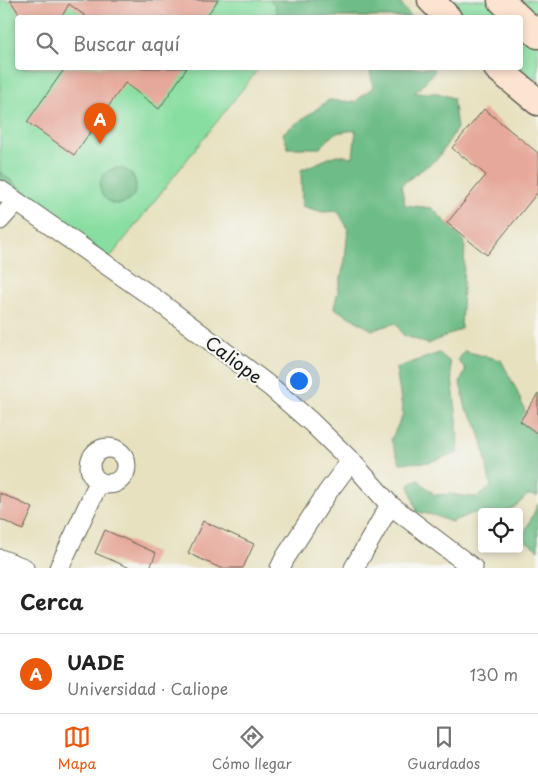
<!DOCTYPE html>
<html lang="es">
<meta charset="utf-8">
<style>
:root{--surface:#fff;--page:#f2f2f2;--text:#222;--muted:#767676;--line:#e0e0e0;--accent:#ea580c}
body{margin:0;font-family:"Playpen Sans",sans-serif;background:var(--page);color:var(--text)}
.controls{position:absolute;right:15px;bottom:15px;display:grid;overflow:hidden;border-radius:5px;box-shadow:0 2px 8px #0003}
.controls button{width:45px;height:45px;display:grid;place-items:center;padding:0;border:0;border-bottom:1px solid var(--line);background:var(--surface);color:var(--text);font:25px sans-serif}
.you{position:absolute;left:298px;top:380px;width:18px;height:18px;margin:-12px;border:4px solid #fff;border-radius:50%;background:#1a73e8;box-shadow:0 0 0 8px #1a73e833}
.badge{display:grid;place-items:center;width:32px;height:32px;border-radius:50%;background:var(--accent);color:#fff;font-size:16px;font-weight:700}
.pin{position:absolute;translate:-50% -41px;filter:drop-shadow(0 1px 2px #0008)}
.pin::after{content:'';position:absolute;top:26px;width:18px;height:15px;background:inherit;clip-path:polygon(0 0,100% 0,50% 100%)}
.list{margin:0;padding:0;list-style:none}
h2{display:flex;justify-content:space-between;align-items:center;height:65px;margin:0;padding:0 20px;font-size:21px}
h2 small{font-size:16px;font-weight:400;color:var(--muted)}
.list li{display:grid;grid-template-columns:32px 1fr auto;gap:15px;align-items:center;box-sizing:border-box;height:80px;padding:0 20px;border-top:1px solid var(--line)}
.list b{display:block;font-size:19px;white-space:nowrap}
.list p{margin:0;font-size:16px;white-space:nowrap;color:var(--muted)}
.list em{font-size:16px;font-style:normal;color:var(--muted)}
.icon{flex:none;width:28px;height:28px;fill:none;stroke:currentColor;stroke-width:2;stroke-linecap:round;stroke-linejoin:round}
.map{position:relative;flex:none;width:538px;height:568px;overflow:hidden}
.search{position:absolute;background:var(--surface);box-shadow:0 2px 8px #0003;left:15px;right:15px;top:15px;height:55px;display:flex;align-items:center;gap:12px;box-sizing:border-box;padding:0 18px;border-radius:5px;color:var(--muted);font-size:19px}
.sheet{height:145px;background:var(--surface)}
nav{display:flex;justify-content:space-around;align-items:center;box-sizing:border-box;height:70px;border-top:1px solid var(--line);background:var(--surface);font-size:14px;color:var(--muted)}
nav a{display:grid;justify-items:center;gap:2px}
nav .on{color:var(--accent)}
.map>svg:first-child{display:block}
.green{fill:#88dea1;stroke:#527d5e}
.forest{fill:#6ebd87;stroke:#456c52}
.building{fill:#e6a89a}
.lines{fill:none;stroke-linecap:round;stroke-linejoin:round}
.street-casing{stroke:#636155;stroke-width:21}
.secondary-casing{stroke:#636155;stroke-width:29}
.street{stroke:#fff;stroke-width:19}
.secondary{stroke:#fde4d1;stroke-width:26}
.labels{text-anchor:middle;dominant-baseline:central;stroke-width:4.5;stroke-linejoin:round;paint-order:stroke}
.street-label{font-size:18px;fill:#1c1c1c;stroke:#f6f6f2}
</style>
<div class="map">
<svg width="538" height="568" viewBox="0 0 538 568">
<rect width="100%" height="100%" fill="#f6f6f2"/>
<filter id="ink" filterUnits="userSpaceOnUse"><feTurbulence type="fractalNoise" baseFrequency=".02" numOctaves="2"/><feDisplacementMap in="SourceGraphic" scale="10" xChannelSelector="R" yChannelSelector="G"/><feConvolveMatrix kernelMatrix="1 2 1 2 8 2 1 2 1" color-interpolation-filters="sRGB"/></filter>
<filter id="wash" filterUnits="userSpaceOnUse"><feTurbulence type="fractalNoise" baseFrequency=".0096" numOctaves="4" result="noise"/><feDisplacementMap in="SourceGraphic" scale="20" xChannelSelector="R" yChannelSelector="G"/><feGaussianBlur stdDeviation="1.12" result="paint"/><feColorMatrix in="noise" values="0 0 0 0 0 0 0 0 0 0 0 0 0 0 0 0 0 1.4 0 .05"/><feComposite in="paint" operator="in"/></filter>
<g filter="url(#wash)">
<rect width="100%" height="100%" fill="#e7e1bf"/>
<g class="green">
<path d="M0,0H310L297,17L18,18V68H259L105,264L0,189Z"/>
<path d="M431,0H538V102L497,68H520V18L448,17Z"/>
</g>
<g class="forest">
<path d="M270,0H398L411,17H278L275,5Z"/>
<path d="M367,68H433L435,71L415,93H438L453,98L457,128L438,158L401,185L405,205L432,208L447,223L465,243L461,329L428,344L403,335L396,323L372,330L334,308L345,260L348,229L338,211L323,212L302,206L301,170L336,155L353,157L356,130L335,133L320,148H288L283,133L329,100L355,102L373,87L370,71Z"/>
<circle cx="118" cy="186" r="18"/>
<path d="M0,172L110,258L0,181Z"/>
<path d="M464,351L501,360L516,389L538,442V496L527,495C511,514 505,512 482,512V514L473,513L451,522L433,515L417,512L409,485L417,479L435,495L451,494L462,496L477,497L491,487L482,441L475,420L466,409L460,383L466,369L458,361Z"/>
<path d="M439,353L450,362L457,419L458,453L429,462L400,463L391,440L403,414L396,368Z"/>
<path d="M538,504V550L522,538Z"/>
</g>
<g id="blocks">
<g class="building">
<path d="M10,0H218L205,18H88L69,4L61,18H22Z"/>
<path d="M65,68H187L159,109L125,83L74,155L27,122Z"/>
<path d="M484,109L538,153V192L487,255L447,223L486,175L452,148Z"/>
<path d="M538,394V434L520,421Z"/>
<path d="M0,493L33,508L23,530L0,519Z"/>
<path d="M203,521L254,544L243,568H220L188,553Z"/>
<path d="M105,530L156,553L150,568H130L95,553Z"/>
</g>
</g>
</g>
<g filter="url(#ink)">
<use href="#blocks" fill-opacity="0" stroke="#636155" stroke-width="1"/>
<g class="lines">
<g class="street-casing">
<g id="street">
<path d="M0,190L158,301L272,388L311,422L351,461L390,505L473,568"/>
<path d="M0,220L16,202"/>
<circle cx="108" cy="466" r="18"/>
<path d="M0,559L24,568"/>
<path d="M59,568L99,482"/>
<path d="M280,568L285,558L327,493L351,461"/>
<path d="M354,568L390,505"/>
</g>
</g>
<g class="secondary-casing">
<g id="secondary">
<path d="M431,0L448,18"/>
<path d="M501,0L519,18"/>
<path d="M520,19L538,35"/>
<path d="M497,68L538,102"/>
</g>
</g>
<use href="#street" class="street"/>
<use href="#secondary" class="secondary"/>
</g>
</g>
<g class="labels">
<g class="street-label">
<text transform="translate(234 359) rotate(37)">Caliope</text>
</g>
</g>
</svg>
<div class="controls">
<button><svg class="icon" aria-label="locate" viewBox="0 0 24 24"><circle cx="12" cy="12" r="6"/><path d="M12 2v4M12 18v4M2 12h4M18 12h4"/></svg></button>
</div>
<div class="you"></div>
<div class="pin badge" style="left:100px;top:144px">A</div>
<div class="search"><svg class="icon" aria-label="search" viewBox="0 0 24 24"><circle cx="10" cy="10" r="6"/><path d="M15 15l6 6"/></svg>Buscar aquí</div>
</div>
<section class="sheet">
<h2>Cerca<small></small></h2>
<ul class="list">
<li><span class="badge">A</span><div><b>UADE</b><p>Universidad · Caliope</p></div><em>130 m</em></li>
</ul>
</section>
<nav>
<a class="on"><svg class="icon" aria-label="map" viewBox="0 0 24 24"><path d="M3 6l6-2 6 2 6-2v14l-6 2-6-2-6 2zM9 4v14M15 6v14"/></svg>Mapa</a>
<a><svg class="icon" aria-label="directions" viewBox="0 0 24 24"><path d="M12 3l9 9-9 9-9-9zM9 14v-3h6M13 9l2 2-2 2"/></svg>Cómo llegar</a>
<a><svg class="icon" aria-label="saved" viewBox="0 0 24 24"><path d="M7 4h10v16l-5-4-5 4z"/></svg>Guardados</a>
</nav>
